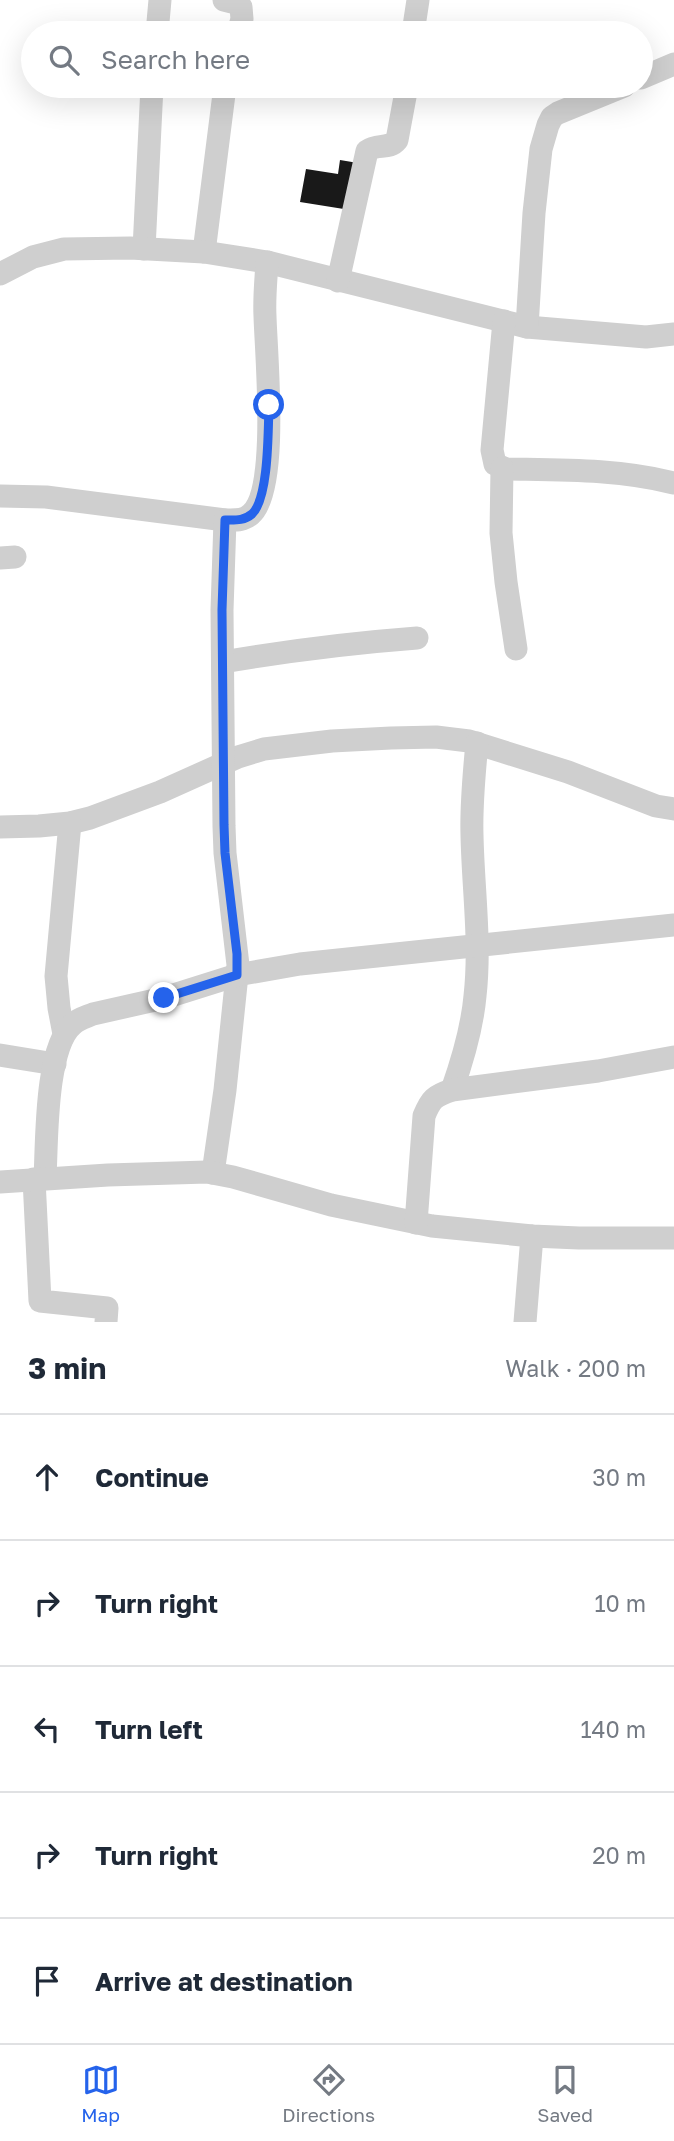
<!DOCTYPE html>
<meta charset="utf-8">
<style>
:root{--surface:#fff;--page:#f6f6f7;--text:#1f2937;--muted:#747a83;--line:#e0e1e3;--accent:#2563eb}
body{margin:0;font-family:"Golos Text",sans-serif;background:var(--page);color:var(--text)}
.stop{position:absolute;width:21px;height:21px;margin:-16px;border:5px solid #2563eb;border-radius:50%;background:#fff}
.stop.end{background:#2563eb;border-color:#fff;box-shadow:0 2px 7px #0008}
.list{margin:0;padding:0;list-style:none}
h2{display:flex;justify-content:space-between;align-items:center;height:91px;margin:0;padding:0 28px;font-size:30px}
h2 small{font-size:23px;font-weight:400;color:var(--muted)}
.list li{display:grid;grid-template-columns:46px 1fr auto;gap:21px;align-items:center;box-sizing:border-box;height:126px;padding:0 28px;border-top:2px solid var(--line)}
.list b{display:block;font-size:26px;white-space:nowrap}
.list em{font-size:23px;font-style:normal;color:var(--muted)}
.icon{flex:none;width:38px;height:38px;fill:none;stroke:currentColor;stroke-width:2;stroke-linecap:round;stroke-linejoin:round}
.map{position:relative;flex:none;width:674px;height:1322px;overflow:hidden}
.search{position:absolute;background:var(--surface);box-shadow:0 7px 28px #0002;left:21px;right:21px;top:21px;height:77px;display:flex;align-items:center;gap:18px;box-sizing:border-box;padding:0 24px;border-radius:38px;color:var(--muted);font-size:26px}
.sheet{height:721px;background:var(--surface)}
nav{display:flex;justify-content:space-around;align-items:center;box-sizing:border-box;height:98px;border-top:2px solid var(--line);background:var(--surface);font-size:19px;color:var(--muted)}
nav a{display:grid;justify-items:center;gap:4px}
nav .on{color:var(--accent)}
.map>svg:first-child{display:block}
.building{fill:#191919}
.lines{fill:none;stroke-linecap:round;stroke-linejoin:round}
.minor{stroke:#cfcfcf;stroke-width:23}
.route{stroke:#2563eb;stroke-width:9}
</style>
<div class="map">
<svg width="674" height="1322" viewBox="0 0 674 1322">
<rect width="100%" height="100%" fill="#fff"/>
<path class="building" d="M340,160L358,163L350,210L300,202L306,169L338,174Z"/>
<g class="lines">
<g class="minor">
<path d="M224,0L236,3L241,7L242,19L238,33"/>
<path d="M157,33L160,0"/>
<path d="M413,33L418,0"/>
<path d="M641,78L674,64"/>
<path d="M144,249L152,86"/>
<path d="M204,252L225,86"/>
<path d="M0,274L33,257L64,249L130,248L204,252L267,262L527,327L646,337L674,334"/>
<path d="M338,281L367,151C377,143 389,150 397,140L407,86"/>
<path d="M504,321L492,450L495,464L506,469C562,470 619,469 674,483"/>
<path d="M527,327L534,213L541,149L548,125L552,117L558,113L624,86"/>
<path d="M502,468L501,533L506,582L516,649"/>
<path d="M0,496L46,497L225,520C235,520 244,521 251,514C279,490 266,354 265,316C264,298 266,280 267,262"/>
<path d="M0,558L15,557"/>
<path d="M223,662C287,651 351,643 417,638"/>
<path d="M0,827L39,826L70,823L90,818L160,792L238,757L264,749L332,741L391,738L436,737L469,741L568,772L656,806L674,809"/>
<path d="M64,1034L59,1008L56,976L70,823"/>
<path d="M0,1055L55,1064"/>
<path d="M452,1090C463,1059 472,1029 475,996C481,942 473,888 472,835C471,804 474,774 477,743"/>
<path d="M213,1173L225,1090L238,965L225,853L224,826L222,610L225,520"/>
<path d="M45,1178C47,1143 45,1047 73,1024C78,1019 86,1017 93,1014L164,998L237,975L300,964L674,925"/>
<path d="M34,1179L40,1301L107,1308L106,1322"/>
<path d="M0,1182L108,1175L207,1172L233,1177L331,1205L432,1226L532,1236L579,1238H674"/>
<path d="M416,1223L424,1116C431,1099 434,1096 452,1090L598,1071L674,1057"/>
<path d="M525,1322L532,1236"/>
</g>
</g>
<g class="lines">
<path class="route" d="M164,998L237,975V954L225,853L224,825L222,610L225,520C235,520 244,521 252,514C269,498 268,430 269,405"/>
</g>
</svg>
<div class="stop" style="left:269px;top:405px"></div>
<div class="stop end" style="left:164px;top:998px"></div>
<div class="search"><svg class="icon" aria-label="search" viewBox="0 0 24 24"><circle cx="10" cy="10" r="6"/><path d="M15 15l6 6"/></svg>Search here</div>
</div>
<section class="sheet">
<h2>3 min<small>Walk · 200 m</small></h2>
<ul class="list">
<li><svg class="icon" aria-label="ahead" viewBox="0 0 24 24"><path d="M12 20V5M6 11l6-6 6 6"/></svg><div><b>Continue</b></div><em>30 m</em></li>
<li><svg class="icon" aria-label="right" viewBox="0 0 24 24"><path d="M7 20v-9h11M14 6l5 5-5 5"/></svg><div><b>Turn right</b></div><em>10 m</em></li>
<li><svg class="icon" aria-label="left" viewBox="0 0 24 24"><path d="M17 20v-9H6M10 6l-5 5 5 5"/></svg><div><b>Turn left</b></div><em>140 m</em></li>
<li><svg class="icon" aria-label="right" viewBox="0 0 24 24"><path d="M7 20v-9h11M14 6l5 5-5 5"/></svg><div><b>Turn right</b></div><em>20 m</em></li>
<li><svg class="icon" aria-label="arrive" viewBox="0 0 24 24"><path d="M6 21V4h12l-3 4 3 4H6"/></svg><div><b>Arrive at destination</b></div></li>
</ul>
</section>
<nav>
<a class="on"><svg class="icon" aria-label="map" viewBox="0 0 24 24"><path d="M3 6l6-2 6 2 6-2v14l-6 2-6-2-6 2zM9 4v14M15 6v14"/></svg>Map</a>
<a><svg class="icon" aria-label="directions" viewBox="0 0 24 24"><path d="M12 3l9 9-9 9-9-9zM9 14v-3h6M13 9l2 2-2 2"/></svg>Directions</a>
<a><svg class="icon" aria-label="saved" viewBox="0 0 24 24"><path d="M7 4h10v16l-5-4-5 4z"/></svg>Saved</a>
</nav>
